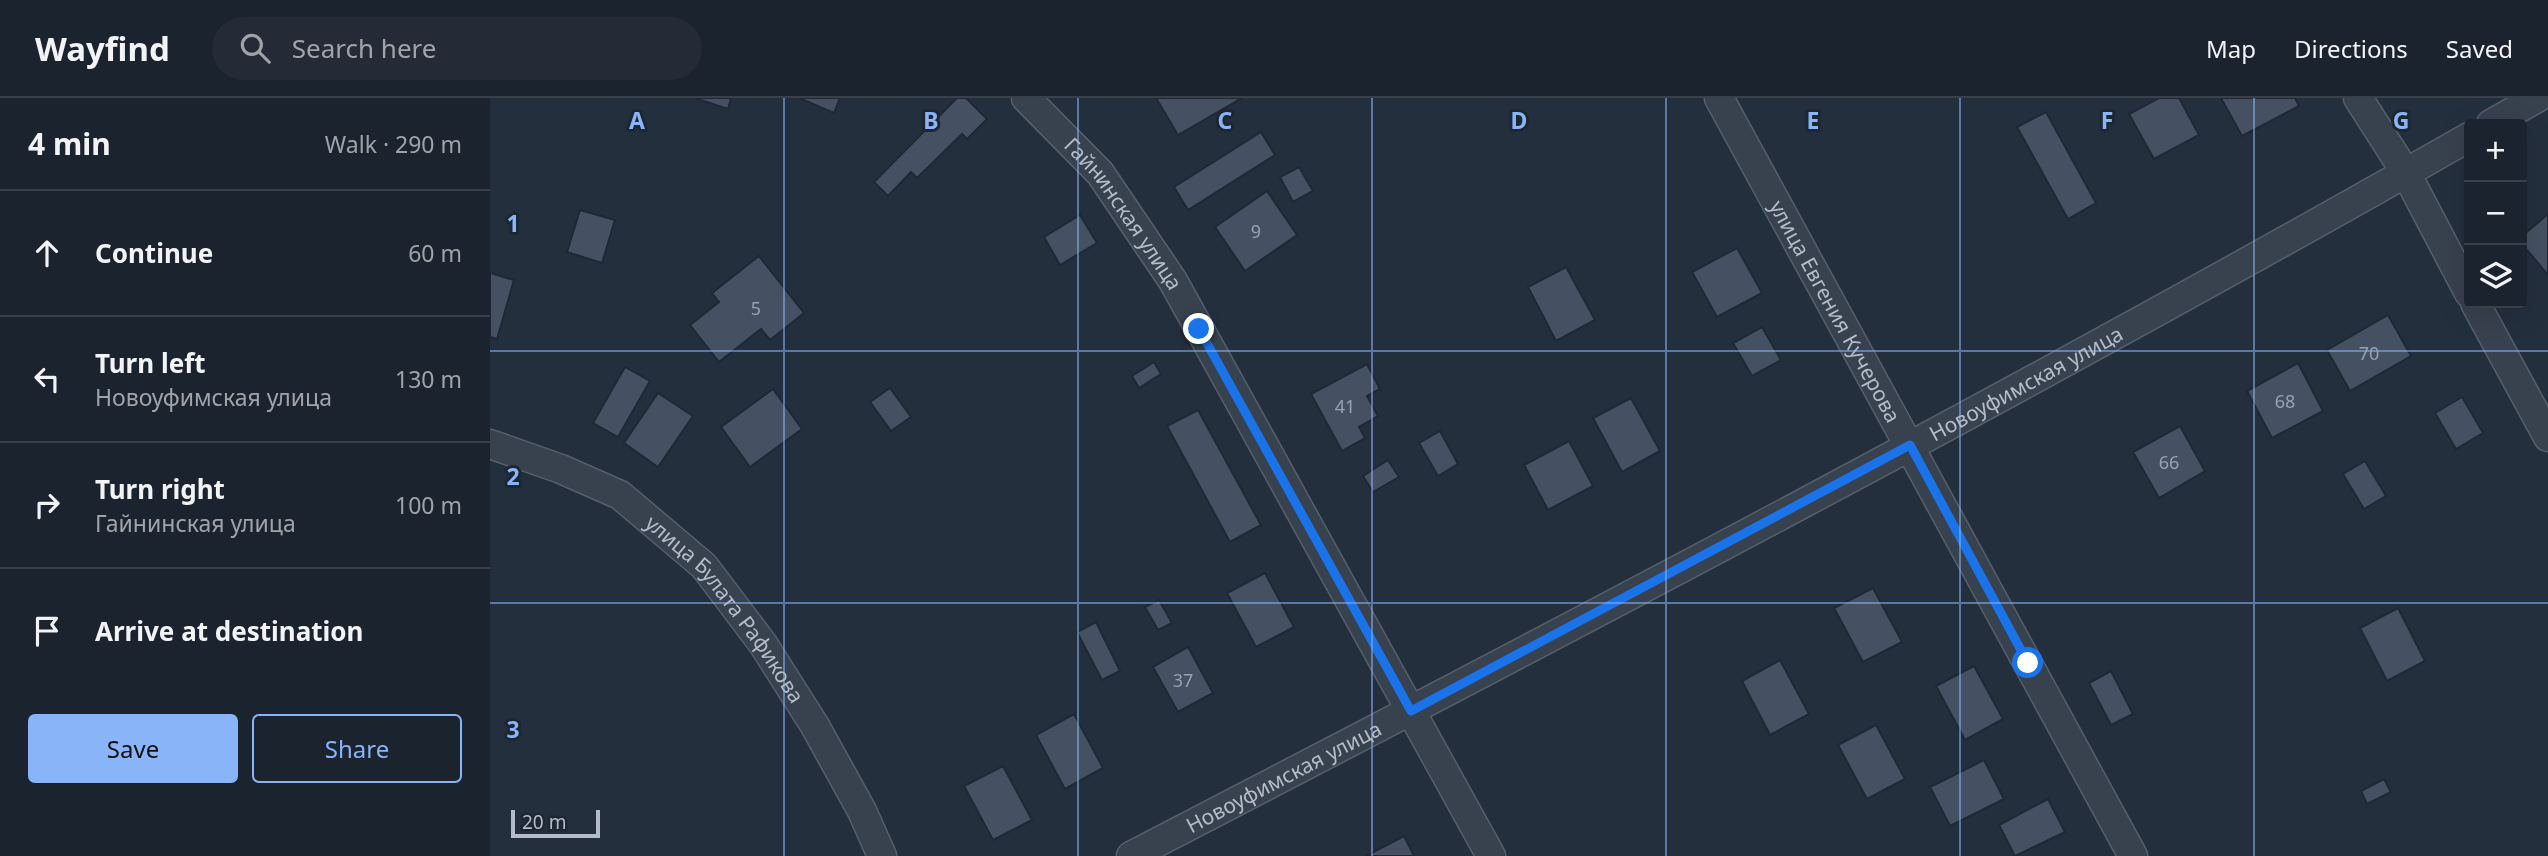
<!DOCTYPE html>
<meta charset="utf-8">
<style>
:root{--surface:#1b232e;--page:#242b36;--text:#f1f3f6;--muted:#a0a4aa;--line:#39404a;--accent:#8ab4f8}
body{margin:0;font-family:"Noto Sans",sans-serif;background:var(--page);color:var(--text)}
.controls{position:absolute;right:21px;top:21px;display:grid;overflow:hidden;border-radius:7px;box-shadow:0 7px 28px #0002}
.controls button{width:63px;height:63px;display:grid;place-items:center;padding:0;border:0;border-bottom:2px solid var(--line);background:var(--surface);color:var(--text);font:35px sans-serif}
.scale{position:absolute;left:21px;bottom:18px;width:89px;box-sizing:border-box;padding-left:7px;border:4px solid #b4bcc9;border-top:0;font-size:19px;line-height:24px;white-space:nowrap;color:#b4bcc9;-webkit-text-stroke:5px #1d2633;paint-order:stroke}
.stop{position:absolute;width:21px;height:21px;margin:-16px;border:5px solid #1a73e8;border-radius:50%;background:#fff}
.stop.end{background:#1a73e8;border-color:#fff;box-shadow:0 2px 7px #0008}
.list{margin:0;padding:0;list-style:none}
h2{display:flex;justify-content:space-between;align-items:center;height:91px;margin:0;padding:0 28px;font-size:30px}
h2 small{font-size:23px;font-weight:400;color:var(--muted)}
.list li{display:grid;grid-template-columns:46px 1fr auto;gap:21px;align-items:center;box-sizing:border-box;height:126px;padding:0 28px;border-top:2px solid var(--line)}
.list b{display:block;font-size:26px;white-space:nowrap}
.list p{margin:0;font-size:23px;white-space:nowrap;color:var(--muted)}
.list em{font-size:23px;font-style:normal;color:var(--muted)}
.actions{display:flex;gap:14px;padding:21px 28px}
.actions a{flex:1;padding:16px 0;border:2px solid var(--accent);border-radius:7px;text-align:center;font-size:24px;color:var(--accent)}
.actions .main{background:var(--accent);color:#111}
.icon{flex:none;width:38px;height:38px;fill:none;stroke:currentColor;stroke-width:2;stroke-linecap:round;stroke-linejoin:round}
.map{position:relative;flex:none;width:2058px;height:758px;overflow:hidden}
header{display:flex;align-items:center;gap:42px;box-sizing:border-box;height:98px;padding:0 35px;background:var(--surface);border-bottom:2px solid var(--line)}
header strong{font-size:33px}
nav{display:flex;gap:38px;margin-inline-start:auto;font-size:24px}
.search{width:490px;height:63px;background:var(--page);display:flex;align-items:center;gap:18px;box-sizing:border-box;padding:0 24px;border-radius:38px;color:var(--muted);font-size:26px}
main{display:flex}
aside{flex:1;background:var(--surface)}
.map>svg:first-child{display:block}
.building{fill:#455162;stroke:#1f2835;stroke-width:2}
.lines{fill:none;stroke-linecap:round;stroke-linejoin:round}
.street-casing{stroke:#565f6c;stroke-width:31}
.street{stroke:#38414e;stroke-width:28}
.route{stroke:#1a73e8;stroke-width:9}
.grid{fill:none;stroke:#8ab4f8;stroke-width:2;stroke-opacity:0.55}
.labels{text-anchor:middle;dominant-baseline:central;stroke-width:6;stroke-linejoin:round;paint-order:stroke}
.number-label{font-size:18px;fill:#98a1af}
.street-label{font-size:21px;fill:#b4bcc9;stroke:#1d2633}
.grid-label{font-size:23px;text-anchor:middle;font-weight:bold;fill:#8ab4f8;stroke:#1d2633;stroke-width:6;stroke-linejoin:round;paint-order:stroke}
</style>
<header>
<strong>Wayfind</strong>
<div class="search"><svg class="icon" aria-label="search" viewBox="0 0 24 24"><circle cx="10" cy="10" r="6"/><path d="M15 15l6 6"/></svg>Search here</div>
<nav><a>Map</a><a>Directions</a><a>Saved</a></nav>
</header>
<main>
<aside>
<h2>4 min<small>Walk · 290 m</small></h2>
<ul class="list">
<li><svg class="icon" aria-label="ahead" viewBox="0 0 24 24"><path d="M12 20V5M6 11l6-6 6 6"/></svg><div><b>Continue</b></div><em>60 m</em></li>
<li><svg class="icon" aria-label="left" viewBox="0 0 24 24"><path d="M17 20v-9H6M10 6l-5 5 5 5"/></svg><div><b>Turn left</b><p>Новоуфимская улица</p></div><em>130 m</em></li>
<li><svg class="icon" aria-label="right" viewBox="0 0 24 24"><path d="M7 20v-9h11M14 6l5 5-5 5"/></svg><div><b>Turn right</b><p>Гайнинская улица</p></div><em>100 m</em></li>
<li><svg class="icon" aria-label="arrive" viewBox="0 0 24 24"><path d="M6 21V4h12l-3 4 3 4H6"/></svg><div><b>Arrive at destination</b></div></li>
</ul>
<div class="actions"><a class="main">Save</a><a>Share</a></div>
</aside>
<div class="map">
<svg width="2058" height="758" viewBox="0 0 2058 758">
<rect width="100%" height="100%" fill="#242f3e"/>
<g class="building">
<path d="M205,0H241L238,11Z"/>
<path d="M309,0H350L344,15Z"/>
<path d="M467,0H476L497,21L477,41L472,36L427,80L421,74L398,98L384,84Z"/>
<path d="M666,0H752L688,37Z"/>
<path d="M1669,0H1689L1709,37L1664,61L1639,16Z"/>
<path d="M1731,0H1805L1809,8L1752,38Z"/>
<path d="M1556,14L1606,105L1578,121L1527,29Z"/>
<path d="M771,34L785,57L698,112L684,89Z"/>
<path d="M809,69L823,93L803,104L790,79Z"/>
<path d="M777,93L807,137L755,173L725,129Z"/>
<path d="M90,112L125,122L112,165L77,154Z"/>
<path d="M2058,116V177L2032,146V138Z"/>
<path d="M590,117L607,145L570,167L554,139Z"/>
<path d="M1247,150L1272,195L1227,219L1202,174Z"/>
<path d="M269,158L314,215L280,242L271,231L229,264L200,227L229,204L222,195Z"/>
<path d="M1076,169L1105,222L1066,243L1038,189Z"/>
<path d="M0,175L24,182L7,241L0,239Z"/>
<path d="M1898,217L1921,258L1860,293L1837,252Z"/>
<path d="M1272,229L1291,262L1262,278L1243,245Z"/>
<path d="M664,264L671,276L649,290L642,278Z"/>
<path d="M1808,265L1833,313L1782,340L1757,293Z"/>
<path d="M877,266L890,291L877,298L888,318L869,329L875,340L852,353L821,296Z"/>
<path d="M135,269L160,283L128,339L103,325Z"/>
<path d="M400,290L421,319L401,333L380,304Z"/>
<path d="M283,291L312,331L260,369L231,329Z"/>
<path d="M168,295L203,318L168,369L134,345Z"/>
<path d="M1972,299L1993,335L1966,351L1945,315Z"/>
<path d="M1141,300L1170,353L1132,374L1103,320Z"/>
<path d="M708,312L771,427L740,444L677,328Z"/>
<path d="M1690,328L1715,373L1669,400L1643,354Z"/>
<path d="M950,333L968,366L948,378L929,345Z"/>
<path d="M1079,343L1103,388L1058,412L1034,367Z"/>
<path d="M898,362L909,379L883,394L873,378Z"/>
<path d="M1875,363L1896,398L1874,411L1853,376Z"/>
<path d="M775,475L804,529L766,549L737,495Z"/>
<path d="M1383,490L1412,544L1373,564L1344,510Z"/>
<path d="M669,502L682,525L668,532L655,509Z"/>
<path d="M1908,510L1935,563L1897,583L1870,530Z"/>
<path d="M606,524L630,573L612,582L587,534Z"/>
<path d="M698,549L723,595L688,614L663,569Z"/>
<path d="M1290,562L1319,616L1280,637L1252,583Z"/>
<path d="M1484,568L1513,621L1475,642L1446,588Z"/>
<path d="M1621,573L1643,616L1621,627L1599,585Z"/>
<path d="M584,616L613,670L575,691L546,637Z"/>
<path d="M1386,627L1415,681L1377,701L1348,647Z"/>
<path d="M1494,662L1514,701L1460,728L1440,689Z"/>
<path d="M513,668L542,722L503,742L474,688Z"/>
<path d="M1894,681L1901,694L1877,706L1871,693Z"/>
<path d="M1558,701L1575,734L1525,758L1509,727Z"/>
<path d="M914,738L924,758H876Z"/>
</g>
<g class="lines">
<g class="street-casing">
<g id="street">
<path id="s1" d="M536,0L610,75L683,183L1001,758"/>
<path id="s2" d="M1229,0L1643,758"/>
<path d="M1868,0L1916,75L1979,195"/>
<path d="M2001,26L2047,0"/>
<path d="M1985,205L2058,339"/>
<path id="s3" d="M0,346L71,371L130,397L214,468L273,546L325,628L372,713L392,758"/>
<path id="s4" d="M641,758C1090,525 1539,290 1979,39"/>
</g>
</g>
<use href="#street" class="street"/>
</g>
<g class="lines">
<path class="route" d="M709,231L921,613L1420,347L1538,565"/>
</g>
<path class="grid" d="M294,0V758M588,0V758M882,0V758M1176,0V758M1470,0V758M1764,0V758M0,253H2058M0,505H2058"/>
<g class="labels">
<g class="number-label">
<text x="766" y="133">9</text>
<text x="266" y="210">5</text>
<text x="1879" y="255">70</text>
<text x="1795" y="303">68</text>
<text x="855" y="308">41</text>
<text x="1679" y="364">66</text>
<text x="693" y="582">37</text>
</g>
<g class="street-label">
<text stroke="none"><textPath href="#s1" startOffset="152">Гайнинская улица</textPath></text>
<text stroke="none"><textPath href="#s2" startOffset="243">улица Евгения Кучерова</textPath></text>
<text stroke="none"><textPath href="#s4" startOffset="1012">Новоуфимская улица</textPath></text>
<text stroke="none"><textPath href="#s3" startOffset="296">улица Булата Рафикова</textPath></text>
<text stroke="none"><textPath href="#s4" startOffset="172">Новоуфимская улица</textPath></text>
</g>
</g>
<g class="grid-label">
<text x="147" y="31">A</text>
<text x="441" y="31">B</text>
<text x="735" y="31">C</text>
<text x="1029" y="31">D</text>
<text x="1323" y="31">E</text>
<text x="1617" y="31">F</text>
<text x="1911" y="31">G</text>
<text x="23" y="134">1</text>
<text x="23" y="387">2</text>
<text x="23" y="640">3</text>
</g>
</svg>
<div class="controls">
<button>+</button>
<button>−</button>
<button><svg class="icon" aria-label="layers" viewBox="0 0 24 24"><path d="M12 4l9 5-9 5-9-5zM3 14l9 5 9-5"/></svg></button>
</div>
<div class="scale">20 m</div>
<div class="stop" style="left:1538px;top:565px"></div>
<div class="stop end" style="left:709px;top:231px"></div>
</div>
</main>
